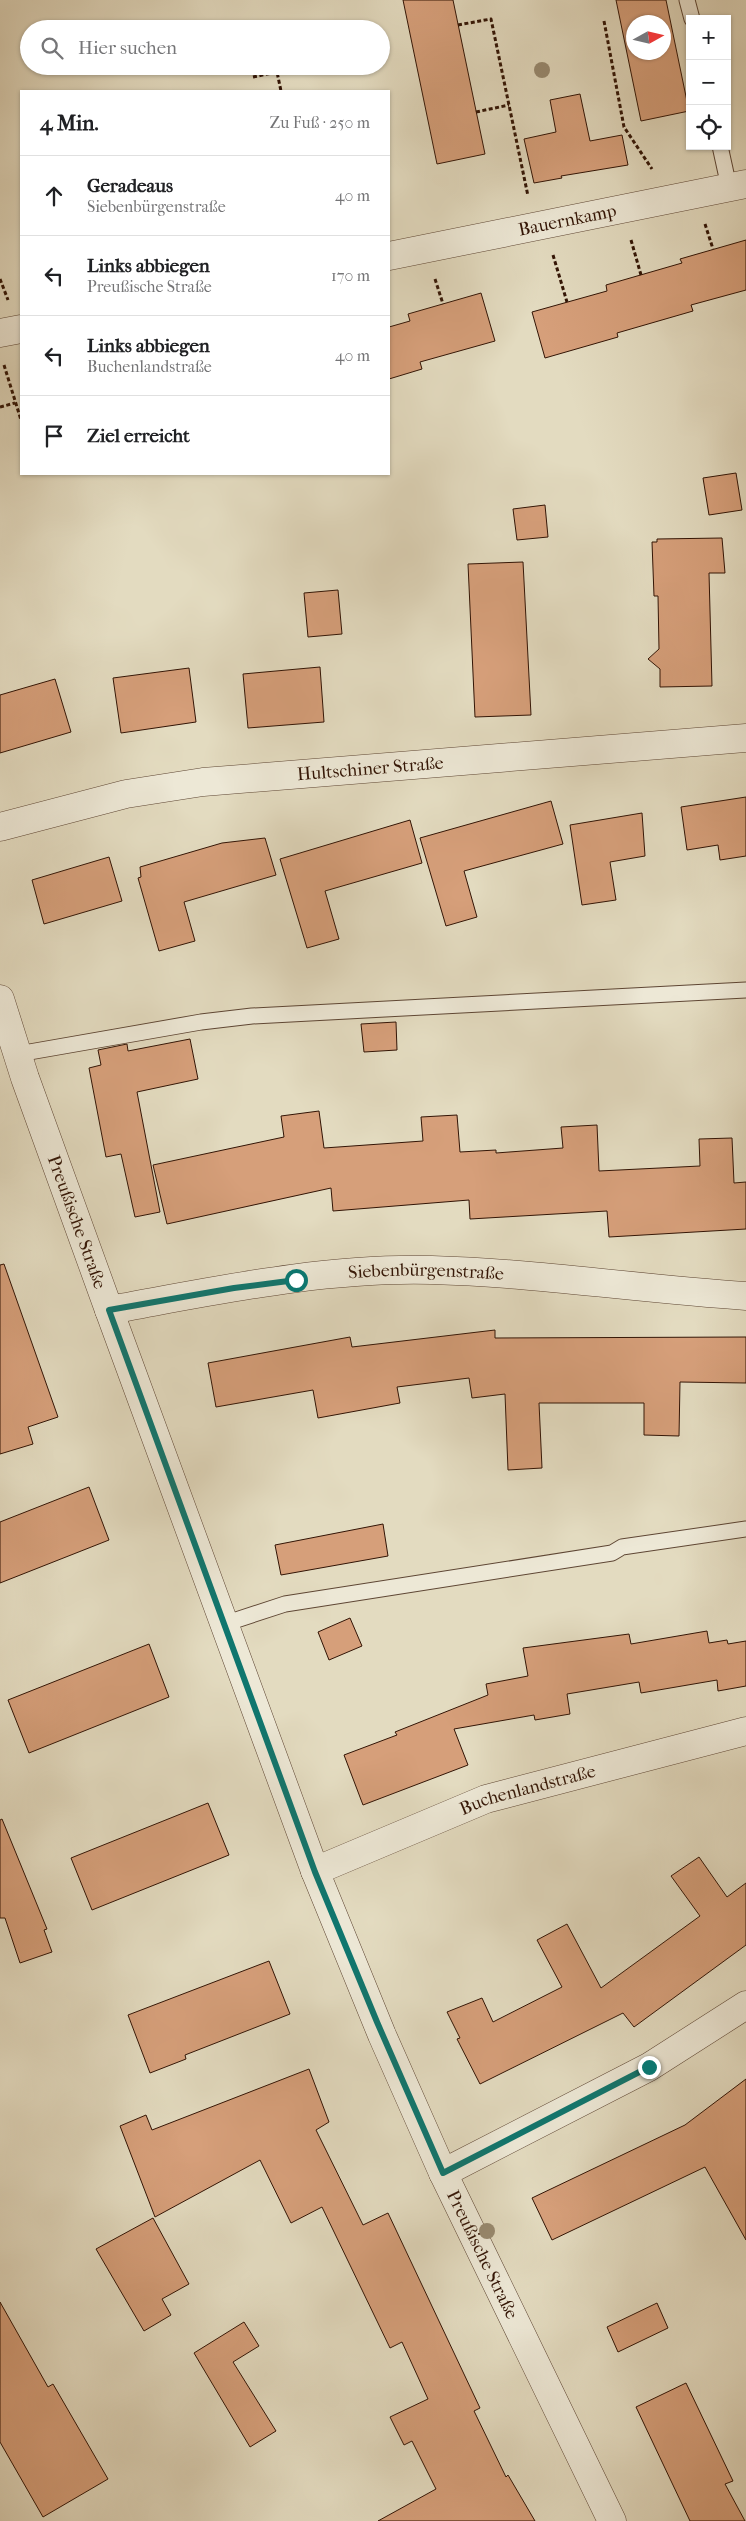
<!DOCTYPE html>
<html lang="de">
<meta charset="utf-8">
<style>
:root{--surface:#fff;--page:#f6f6f6;--text:#202124;--muted:#757577;--line:#e0e0e0}
body{margin:0;font-family:"IM FELL French Canon",serif;background:var(--page);color:var(--text)}
.controls{position:absolute;right:15px;top:15px;display:grid;overflow:hidden;border-radius:0px;box-shadow:0 1px 4px #0004}
.controls button{width:45px;height:45px;display:grid;place-items:center;padding:0;border:0;border-bottom:1px solid var(--line);background:var(--surface);color:var(--text);font:25px sans-serif}
.compass{position:absolute;left:626px;top:15px;width:45px;height:45px;border-radius:50%;background:var(--surface);box-shadow:0 1px 4px #0004;rotate:82deg}
.stop{position:absolute;width:15px;height:15px;margin:-11px;border:4px solid #0f766e;border-radius:50%;background:#fff}
.stop.end{background:#0f766e;border-color:#fff;box-shadow:0 1px 5px #0008}
.list{margin:0;padding:0;list-style:none}
h2{display:flex;justify-content:space-between;align-items:center;height:65px;margin:0;padding:0 20px;font-size:21px}
h2 small{font-size:16px;font-weight:400;color:var(--muted)}
.list li{display:grid;grid-template-columns:32px 1fr auto;gap:15px;align-items:center;box-sizing:border-box;height:80px;padding:0 20px;border-top:1px solid var(--line)}
.list b{display:block;font-size:19px;white-space:nowrap}
.list p{margin:0;font-size:16px;white-space:nowrap;color:var(--muted)}
.list em{font-size:16px;font-style:normal;color:var(--muted)}
.icon{flex:none;width:28px;height:28px;fill:none;stroke:currentColor;stroke-width:2;stroke-linecap:round;stroke-linejoin:round}
.map{position:relative;flex:none;width:746px;height:2521px;overflow:hidden}
.search{position:absolute;background:var(--surface);box-shadow:0 1px 4px #0004;left:20px;top:20px;width:370px;height:55px;display:flex;align-items:center;gap:12px;box-sizing:border-box;padding:0 18px;border-radius:28px;color:var(--muted);font-size:19px}
.panel{position:absolute;background:var(--surface);box-shadow:0 1px 4px #0004;left:20px;top:90px;width:370px;height:385px;border-radius:0px}
.map>svg:first-child{display:block}
.building{fill:#d69f7a;stroke:#321405;fill-rule:evenodd}
.lines{fill:none;stroke-linecap:round;stroke-linejoin:round}
.service-casing{stroke:#5e4634;stroke-width:17}
.minor-casing{stroke:#5e4634;stroke-width:29}
.path{stroke:#321405;stroke-width:3;stroke-dasharray:4 2.5;stroke-linecap:butt}
.service{stroke:#ede8d6;stroke-width:15}
.minor{stroke:#ede8d6;stroke-width:28}
.tree{fill:#988a70}
.route{stroke:#0f766e;stroke-width:6}
.labels{text-anchor:middle;dominant-baseline:central;stroke-width:5;stroke-linejoin:round;paint-order:stroke}
.street-label{font-size:18px;fill:#321405;stroke:#ede8d6}
</style>
<div class="map">
<svg width="746" height="2521" viewBox="0 0 746 2521">
<rect width="100%" height="100%" fill="#e3dbc0"/>
<filter id="stains"><feTurbulence type="fractalNoise" baseFrequency=".004" numOctaves="4"/><feColorMatrix values="0 0 0 0 .2 0 0 0 0 .09 0 0 0 0 .02 0 0 0 .5 -.17"/></filter>
<radialGradient id="worn" r=".72"><stop offset=".6" stop-color="#630" stop-opacity="0"/><stop offset="1" stop-color="#630" stop-opacity=".3"/></radialGradient>
<g class="building">
<path d="M403,0H453L485,154L437,164Z"/>
<path d="M616,0H666L689,111L641,121ZM634,22H664V52H634Z"/>
<path d="M580,94L590,141L622,135L628,165L561,176L562,178L534,183L524,139L556,132L550,100Z"/>
<path d="M746,240V290L691,305L693,311L617,333L618,337L545,358L532,312L607,291L606,285L682,263L680,259Z"/>
<path d="M481,293L495,341L420,362L422,369L389,379V327L410,321L408,314Z"/>
<path d="M736,473L742,510L709,515L703,478Z"/>
<path d="M545,505L548,537L517,540L513,509Z"/>
<path d="M722,538L725,573H709L712,686L660,687V669L648,659L659,649L658,596H654L652,542H657V539Z"/>
<path d="M523,562L531,715L475,717L468,564Z"/>
<path d="M338,590L342,634L308,637L304,593Z"/>
<path d="M320,667L324,722L248,728L243,674Z"/>
<path d="M189,668L196,722L121,733L113,678Z"/>
<path d="M55,679L71,732L0,753V695Z"/>
<path d="M746,797V856L720,860L718,845L687,850L681,807Z"/>
<path d="M551,801L563,844L464,871L477,917L446,926L420,838Z"/>
<path d="M642,813L645,856L610,862L616,900L582,905L570,825Z"/>
<path d="M410,820L422,863L325,891L339,939L307,948L280,859Z"/>
<path d="M265,838L276,875L184,902L195,941L159,951L138,878L141,877L140,867L222,843Z"/>
<path d="M109,857L122,901L44,924L32,880Z"/>
<path d="M396,1022L397,1050L364,1052L361,1024Z"/>
<path d="M190,1039L198,1079L137,1092L160,1212L135,1217L121,1154L106,1157L89,1068L101,1065L98,1050L127,1044L128,1051Z"/>
<path d="M319,1111L324,1148L423,1141L421,1117L457,1115L460,1152L496,1150V1153L563,1148L561,1127L597,1125L599,1171L700,1166L699,1139L732,1138L734,1183L746,1182V1229L609,1237L607,1211L470,1219L469,1200L333,1211L331,1188L167,1224L153,1165L284,1137L281,1116Z"/>
<path d="M4,1264L58,1417L28,1427L33,1444L0,1454V1265Z"/>
<path d="M495,1330V1338L746,1337V1383L680,1382L679,1436L644,1435V1403H539L542,1468L508,1470L505,1394L472,1398L469,1378L397,1387L400,1403L318,1418L313,1390L216,1407L208,1363L350,1337L352,1347Z"/>
<path d="M89,1487L109,1540L0,1583V1522Z"/>
<path d="M383,1524L388,1556L281,1575L275,1545Z"/>
<path d="M350,1618L362,1646L329,1660L318,1632Z"/>
<path d="M707,1631L709,1643L727,1640L728,1644L746,1641V1686L718,1691L717,1680L641,1693L639,1682L567,1694L570,1714L535,1720L534,1715L454,1729L468,1765L363,1805L344,1755L397,1735L395,1732L488,1695L486,1684L528,1676L523,1648L629,1634L631,1644Z"/>
<path d="M149,1644L169,1697L29,1753L8,1700Z"/>
<path d="M208,1803L229,1855L92,1910L71,1858Z"/>
<path d="M2,1819L47,1929L44,1930L52,1952L20,1963L5,1918H0V1820Z"/>
<path d="M699,1857L727,1897L746,1883V1945L634,2027L623,2013L480,2084L457,2039L460,2038L447,2012L482,1998L493,2022L562,1987L537,1940L567,1924L601,1988L700,1916L671,1876Z"/>
<path d="M269,1961L290,2014L185,2055L186,2059L150,2073L128,2015Z"/>
<path d="M309,2069L329,2122L316,2130L363,2225L388,2213L480,2408L474,2411L506,2477L508,2475L535,2521H378L436,2489L412,2441L404,2445L390,2417L428,2399L402,2342L390,2348L322,2207L291,2223L260,2160L155,2217L120,2126L146,2115L152,2130Z"/>
<path d="M746,2079V2240L705,2167L552,2240L532,2198L685,2125Z"/>
<path d="M153,2218L189,2284L162,2299L171,2315L144,2331L96,2249Z"/>
<path d="M0,2302L48,2387L53,2384L108,2479L43,2517L0,2442Z"/>
<path d="M657,2303L668,2328L618,2352L607,2327Z"/>
<path d="M244,2322L259,2346L233,2362L276,2431L250,2447L194,2353Z"/>
<path d="M686,2383L733,2481L725,2484L745,2521H690L636,2407Z"/>
</g>
<g class="lines">
<g class="service-casing">
<g id="service">
<path d="M687,0L692,19"/>
<path d="M720,146L729,187"/>
<path d="M18,1054L201,1022L252,1016L746,990"/>
<path d="M224,1624L285,1604L612,1553L622,1547L746,1529"/>
</g>
</g>
<g class="minor-casing">
<g id="minor">
<path id="s1" d="M389,256L746,184"/>
<path d="M0,333L21,329"/>
<path id="s2" d="M0,827L126,794L203,782L746,738"/>
<path id="s3" d="M0,999L25,1078L109,1310L315,1871L382,2035L443,2173L612,2521"/>
<path id="s4" d="M109,1310C215,1291 324,1267 432,1270C537,1273 641,1289 746,1296"/>
<path id="s5" d="M315,1871L486,1799L746,1731"/>
<path d="M443,2173L649,2067L746,2005"/>
</g>
</g>
<g class="path">
<path d="M604,21L624,127L652,169"/>
<path d="M458,25L491,19L528,196"/>
<path d="M253,77L277,72L281,91"/>
<path d="M476,112L509,105"/>
<path d="M705,224L713,249"/>
<path d="M631,240L641,275"/>
<path d="M553,255L567,302"/>
<path d="M0,279L8,300"/>
<path d="M435,279L443,304"/>
<path d="M4,365L21,420"/>
<path d="M0,407L15,403"/>
</g>
<use href="#service" class="service"/>
<use href="#minor" class="minor"/>
</g>
<g class="tree">
<circle cx="542" cy="70" r="8"/>
<circle cx="487" cy="2231" r="8"/>
</g>
<g class="lines">
<path class="route" d="M296,1280L234,1288L109,1310L315,1872L377,2022L443,2173L649,2067"/>
</g>
<g class="labels">
<g class="street-label">
<text stroke="none"><textPath href="#s1" startOffset="182">Bauernkamp</textPath></text>
<text stroke="none"><textPath href="#s2" startOffset="376">Hultschiner Straße</textPath></text>
<text stroke="none"><textPath href="#s3" startOffset="236">Preußische Straße</textPath></text>
<text stroke="none"><textPath href="#s4" startOffset="320">Siebenbürgenstraße</textPath></text>
<text stroke="none"><textPath href="#s5" startOffset="228">Buchenlandstraße</textPath></text>
<text stroke="none"><textPath href="#s3" startOffset="1346">Preußische Straße</textPath></text>
</g>
</g>
<rect width="100%" height="100%" filter="url(#stains)"/>
<rect width="100%" height="100%" fill="url(#worn)"/>
</svg>
<div class="controls">
<button>+</button>
<button>−</button>
<button><svg class="icon" aria-label="locate" viewBox="0 0 24 24"><circle cx="12" cy="12" r="6"/><path d="M12 2v4M12 18v4M2 12h4M18 12h4"/></svg></button>
</div>
<svg class="compass" viewBox="-18 -18 36 36"><path d="M0-13l5 13h-10z" fill="#e53935"/><path d="M0 13l5-13h-10z" fill="#757577"/></svg>
<div class="stop" style="left:296px;top:1280px"></div>
<div class="stop end" style="left:649px;top:2067px"></div>
<div class="search"><svg class="icon" aria-label="search" viewBox="0 0 24 24"><circle cx="10" cy="10" r="6"/><path d="M15 15l6 6"/></svg>Hier suchen</div>
<section class="panel">
<h2>4 Min.<small>Zu Fuß · 250 m</small></h2>
<ul class="list">
<li><svg class="icon" aria-label="ahead" viewBox="0 0 24 24"><path d="M12 20V5M6 11l6-6 6 6"/></svg><div><b>Geradeaus</b><p>Siebenbürgenstraße</p></div><em>40 m</em></li>
<li><svg class="icon" aria-label="left" viewBox="0 0 24 24"><path d="M17 20v-9H6M10 6l-5 5 5 5"/></svg><div><b>Links abbiegen</b><p>Preußische Straße</p></div><em>170 m</em></li>
<li><svg class="icon" aria-label="left" viewBox="0 0 24 24"><path d="M17 20v-9H6M10 6l-5 5 5 5"/></svg><div><b>Links abbiegen</b><p>Buchenlandstraße</p></div><em>40 m</em></li>
<li><svg class="icon" aria-label="arrive" viewBox="0 0 24 24"><path d="M6 21V4h12l-3 4 3 4H6"/></svg><div><b>Ziel erreicht</b></div></li>
</ul>
</section>
</div>
